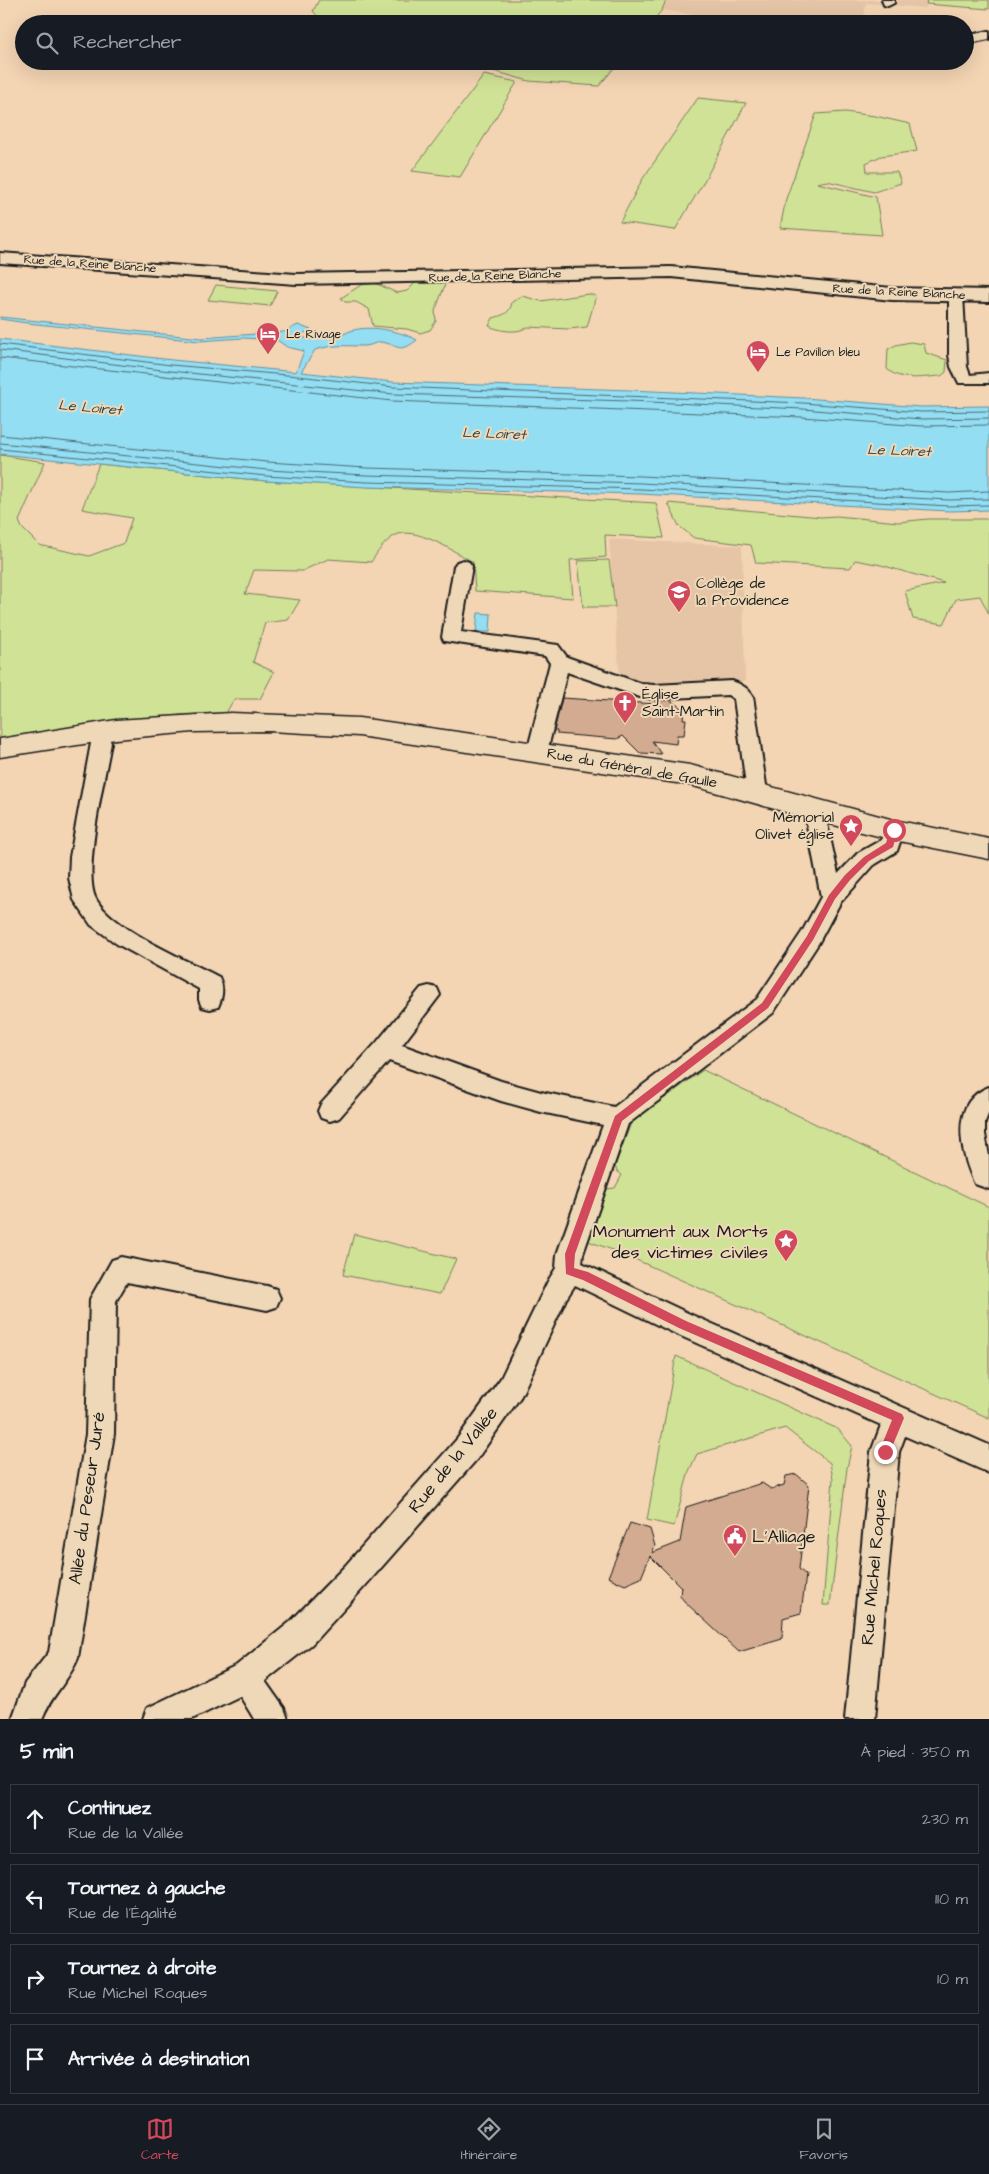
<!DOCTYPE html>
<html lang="fr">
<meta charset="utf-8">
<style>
:root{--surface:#171b24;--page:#242831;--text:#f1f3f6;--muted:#9ea1a6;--line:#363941;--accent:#d1495b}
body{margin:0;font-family:"Architects Daughter",sans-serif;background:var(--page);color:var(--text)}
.stop{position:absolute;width:15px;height:15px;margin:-11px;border:4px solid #d1495b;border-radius:50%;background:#fff}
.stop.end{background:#d1495b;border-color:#fff;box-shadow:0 1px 5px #0008}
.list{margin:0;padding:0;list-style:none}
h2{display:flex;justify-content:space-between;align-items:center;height:65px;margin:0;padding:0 20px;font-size:21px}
h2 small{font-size:16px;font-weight:400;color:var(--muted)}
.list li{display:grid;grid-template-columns:32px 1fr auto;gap:15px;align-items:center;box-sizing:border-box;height:70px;margin:0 10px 10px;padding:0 10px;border:1px solid var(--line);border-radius:0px}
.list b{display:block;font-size:19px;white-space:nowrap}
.list p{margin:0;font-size:16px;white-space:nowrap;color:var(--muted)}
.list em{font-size:16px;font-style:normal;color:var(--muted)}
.icon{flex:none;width:28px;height:28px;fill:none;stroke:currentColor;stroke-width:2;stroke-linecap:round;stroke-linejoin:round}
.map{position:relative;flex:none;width:989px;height:1719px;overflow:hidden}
.search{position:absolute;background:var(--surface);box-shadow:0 5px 20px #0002;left:15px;right:15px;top:15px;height:55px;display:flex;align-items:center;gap:12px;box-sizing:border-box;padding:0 18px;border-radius:28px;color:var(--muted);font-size:19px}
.sheet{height:385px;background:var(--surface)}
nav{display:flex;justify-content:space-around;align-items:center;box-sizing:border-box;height:70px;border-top:1px solid var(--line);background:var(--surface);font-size:14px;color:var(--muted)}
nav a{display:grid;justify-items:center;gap:2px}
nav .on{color:var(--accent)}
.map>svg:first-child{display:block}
.built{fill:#e5c5a5}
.green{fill:#d0e296;stroke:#767f59}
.water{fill:#93def3;stroke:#63909d}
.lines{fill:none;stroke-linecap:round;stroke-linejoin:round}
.shore{stroke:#4c6a72;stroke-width:1}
.building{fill:#d3ab90;stroke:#1c1c1c}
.minor-casing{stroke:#1c1c1c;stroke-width:4}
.tertiary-casing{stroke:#1c1c1c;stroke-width:4}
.secondary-casing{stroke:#1c1c1c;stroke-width:3}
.minor{fill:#efd8b7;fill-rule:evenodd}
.tertiary{fill:#efd8b7;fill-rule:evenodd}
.secondary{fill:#efd8b7;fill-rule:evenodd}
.route{fill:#d1495b}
.labels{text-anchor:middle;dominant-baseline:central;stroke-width:4;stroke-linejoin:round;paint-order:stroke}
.far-street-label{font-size:12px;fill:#1c1c1c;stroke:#efd8b7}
.far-poi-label{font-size:12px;fill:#1c1c1c;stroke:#efd8b7;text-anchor:start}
.far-water-label{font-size:14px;font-style:italic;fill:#344347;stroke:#efd8b7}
.poi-label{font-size:15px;fill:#1c1c1c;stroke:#efd8b7;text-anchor:start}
.street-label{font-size:15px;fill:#1c1c1c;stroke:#efd8b7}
.near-poi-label{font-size:18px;fill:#1c1c1c;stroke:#efd8b7;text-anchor:end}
.near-street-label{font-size:18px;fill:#1c1c1c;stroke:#efd8b7}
</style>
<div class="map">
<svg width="989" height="1719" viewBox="0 0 989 1719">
<rect width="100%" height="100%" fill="#f3d4b3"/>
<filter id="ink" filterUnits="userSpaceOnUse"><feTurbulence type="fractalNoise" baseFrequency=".02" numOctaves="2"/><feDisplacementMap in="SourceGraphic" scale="10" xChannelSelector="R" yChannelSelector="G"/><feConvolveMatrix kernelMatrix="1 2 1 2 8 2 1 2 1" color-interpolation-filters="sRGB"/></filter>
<g filter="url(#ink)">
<g class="built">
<path d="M666,0H927L926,8L866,3L863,24H752L662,10Z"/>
<path d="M609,539L742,546L745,682L656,688L620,681Z"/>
</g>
<g class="green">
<path d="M319,0H666L662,10L650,24H336L319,18L313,11Z"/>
<path d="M927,0H989V9L926,4Z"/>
<path d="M458,61H620L599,86L529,81Z"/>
<path d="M484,75L517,82L460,177L412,171Z"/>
<path d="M698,98L746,103L702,185L675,230L620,222L642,180Z"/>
<path d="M845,112L875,116L910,124L917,151L881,156L866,163L867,172H897L901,183L874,192L827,181L817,183L876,197L882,235L780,228L786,199L816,114Z"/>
<path d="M436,280L442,281L445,285L435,311L436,321L430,330L420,333L407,329L373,326L369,309L356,302H345L341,298L361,285L375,283L397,293L407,291L415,283Z"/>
<path d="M216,285L277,291L270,306L208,300Z"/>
<path d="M588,294L596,296L587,327L569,329L528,327C517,334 500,331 489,326L493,318C503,315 510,314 512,302L522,296L541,301Z"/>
<path d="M910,342L924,344L926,353L947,360L946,372L941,376C923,377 901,382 887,369L888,349L896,345Z"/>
<path d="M0,455L45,462L19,521L22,528L39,545L89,556L124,543L132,518L82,509L99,464L266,481L656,503L664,538L605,535L606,557L570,560L573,598L475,591L473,562C455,552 413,524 394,536C384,542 377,553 371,562L328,559L302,571L254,570L245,594L300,600L288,620L265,623L253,662L274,672L260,699H234L226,713C150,713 75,730 0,743Z"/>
<path d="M668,503L821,517L837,516L898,522L928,519H989V614L980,596L956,599L944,624L913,619L905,591L944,583L881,565L855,560L850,568L756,563L751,545L694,538L679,526Z"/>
<path d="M609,560L615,607H583L578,561Z"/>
<path d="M703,1070L989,1207V1418L621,1253L588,1241L607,1189L615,1188L622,1175L617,1171L615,1166L631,1123Z"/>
<path d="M354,1234L456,1259L440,1294L343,1275Z"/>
<path d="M676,1356L838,1429L852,1446L847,1468L830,1605H823L833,1479L830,1463L785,1428L697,1454L689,1471L674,1526L647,1520Z"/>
</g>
<g class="water">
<path d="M0,317L201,338L284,332L298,325L311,330L297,336L303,338L340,337C357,321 399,330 417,340C398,355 398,344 381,342C376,342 370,346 365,346C346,346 334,344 315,350L301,372L393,382L630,390L804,398L921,407L989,406V510L949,511L640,494L366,487L266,481L0,454V339L172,360L296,372L304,351L287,347L277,340L243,338L199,341L27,323L0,319Z"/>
<path d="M478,613L491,614L490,632H476Z"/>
</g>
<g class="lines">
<g class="shore">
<path d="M0,344L171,365L298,376L393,387L803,403L921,412L989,411"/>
<path d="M0,350L170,371L393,394L629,401L803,409L921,419L989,418"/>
<path d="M0,358L392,401L802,417L921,426L989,425"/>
<path d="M0,435L267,462L367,468L641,476L949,493L989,491"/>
<path d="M0,443L267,470L366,475L641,483L949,500L989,499"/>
<path d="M0,449L266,476L366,482L641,489L949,506L989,505"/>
</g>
</g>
<g class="building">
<path d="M562,698L657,704L655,701L670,700L684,710L683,719H686L684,735H677L676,744L652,741L661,754L640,753L623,736L617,739L557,734V731H554Z"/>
<path d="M796,1474L809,1485L799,1569L806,1575L801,1613L783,1618L782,1639L739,1652L685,1602L680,1596L681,1587L650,1556L641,1578L625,1585L608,1577L630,1523L650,1529L655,1546L652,1553L680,1542L686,1507L762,1483L771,1489L784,1485L786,1476Z"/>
</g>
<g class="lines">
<g class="minor-casing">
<g id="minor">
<path d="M882,0H894V3L888,6L884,5Z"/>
<path d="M989,31V39L965,44V36Z"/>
<path d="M956,291L961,292L963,295L967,367L970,375L989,373V383H959L951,367L949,355V295L951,292Z"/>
<path d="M463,560L469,562L472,566L461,632L558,645L567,657L642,684L654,685L732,681C741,684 748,688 753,696L766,785L769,793L766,798L759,801L752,798L746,785L734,699L728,695L654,699L640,697L567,672L547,752L544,757L537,759L530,757L527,752L550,663L545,656L444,641L442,637L454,566L457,562Z"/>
<path d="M98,725L105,727L111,743C105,776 83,870 95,897C109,928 189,961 219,977C224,987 223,997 218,1007L210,1009L202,1007L199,1000V989L117,944L91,925L74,900L69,878L70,857L91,743L88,732L91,727Z"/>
<path d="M814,802L821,805L824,810L838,874L858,853L881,840L887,824L894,822L901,824L904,830L897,851L874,865L840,903L818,944L773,1013L628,1124L583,1254L582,1263L692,1315L989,1445V1473L905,1436L899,1452L875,1719H845L871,1452L881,1425L674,1333L575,1285L566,1299L521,1396L477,1459L365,1586L312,1644L265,1681L284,1708L288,1719H254L240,1696L192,1719H143L147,1708L237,1665L290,1622L345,1566L457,1439L501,1378L548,1281L556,1268L557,1254L603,1125L541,1112L501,1101L389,1061L339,1118L330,1121L321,1118L318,1111L321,1104L377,1042L421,988L429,986L437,988L440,995L402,1045L501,1081L541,1092L614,1107L757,999L802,932L821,897L804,810L807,805Z"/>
<path d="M989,1087V1112L985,1122V1134L989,1156V1189L975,1184C961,1154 948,1102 989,1087Z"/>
<path d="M121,1257L267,1286L276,1289L280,1298L276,1307L267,1310L127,1282L116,1301L114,1434L78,1658C69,1681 51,1695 42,1719H12L25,1683L49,1652L86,1434L90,1299L112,1260Z"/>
</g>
</g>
<g class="tertiary-casing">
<path id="tertiary" d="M0,253L296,274L671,267L892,288L989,290V302L892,300L671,277L296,284L0,263Z"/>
</g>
<g class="secondary-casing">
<path id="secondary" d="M231,713L359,718L690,765L894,820L989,839V859L894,840L814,820L690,785L359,736L270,731L193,732L116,739L0,757V739L116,720Z"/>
</g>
<use href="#minor" class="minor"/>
<use href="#tertiary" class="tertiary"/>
<use href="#secondary" class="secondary"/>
</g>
</g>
<path class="route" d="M894,827L898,830L893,847L869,861L850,880L835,899L813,940L768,1008L622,1121L575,1254L574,1268L588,1272L686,1321L902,1414L904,1418L890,1452L889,1456L885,1457L881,1456L879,1452L892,1420L679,1328L583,1280L566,1274L565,1254L615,1116L762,1003L807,936L829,895L845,875L864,857L886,843L890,830Z"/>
<defs>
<g id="hotel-pin" transform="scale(1.25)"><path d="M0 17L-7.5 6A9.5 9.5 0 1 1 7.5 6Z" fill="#d1495b" stroke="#efd8b7"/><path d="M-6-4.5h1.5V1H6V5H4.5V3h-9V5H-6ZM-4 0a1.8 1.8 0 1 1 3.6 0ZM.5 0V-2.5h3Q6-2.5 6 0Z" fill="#fff"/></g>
<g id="school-pin" transform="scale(1.25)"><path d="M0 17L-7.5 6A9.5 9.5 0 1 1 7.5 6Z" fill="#d1495b" stroke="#efd8b7"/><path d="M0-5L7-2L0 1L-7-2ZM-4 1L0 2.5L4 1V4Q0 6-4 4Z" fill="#fff"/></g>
<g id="church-pin" transform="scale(1.25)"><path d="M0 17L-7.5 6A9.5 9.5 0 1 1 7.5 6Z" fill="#d1495b" stroke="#efd8b7"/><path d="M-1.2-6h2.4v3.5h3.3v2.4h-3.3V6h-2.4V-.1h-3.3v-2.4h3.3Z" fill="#fff"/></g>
<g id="sight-pin" transform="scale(1.25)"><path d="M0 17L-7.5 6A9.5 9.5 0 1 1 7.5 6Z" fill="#d1495b" stroke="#efd8b7"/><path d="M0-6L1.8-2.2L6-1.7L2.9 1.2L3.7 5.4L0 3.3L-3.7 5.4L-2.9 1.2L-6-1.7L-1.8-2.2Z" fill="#fff"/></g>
<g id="civic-pin" transform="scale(1.25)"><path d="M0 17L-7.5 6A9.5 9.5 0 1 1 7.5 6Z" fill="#d1495b" stroke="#efd8b7"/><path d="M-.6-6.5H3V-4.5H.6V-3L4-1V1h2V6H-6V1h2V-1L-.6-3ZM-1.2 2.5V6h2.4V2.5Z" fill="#fff"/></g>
</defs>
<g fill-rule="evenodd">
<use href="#hotel-pin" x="268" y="334"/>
<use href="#hotel-pin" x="758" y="352"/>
<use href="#school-pin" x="679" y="592"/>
<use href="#church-pin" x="625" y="703"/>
<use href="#sight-pin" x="851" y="826"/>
<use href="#sight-pin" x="786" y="1241"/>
<use href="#civic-pin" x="735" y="1536"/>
</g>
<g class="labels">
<g class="far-street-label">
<text transform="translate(90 264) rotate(4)">Rue de la Reine Blanche</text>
<text transform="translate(495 276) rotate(-2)">Rue de la Reine Blanche</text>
<text transform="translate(899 292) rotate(3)">Rue de la Reine Blanche</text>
</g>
<g class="far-poi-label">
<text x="286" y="334">Le Rivage</text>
<text x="776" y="352">Le Pavillon bleu</text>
</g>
<g class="far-water-label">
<text transform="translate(90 408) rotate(5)">Le Loiret</text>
<text transform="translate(494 434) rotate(2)">Le Loiret</text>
<text transform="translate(899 451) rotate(2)">Le Loiret</text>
</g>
<g class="poi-label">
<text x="696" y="583">Collège de<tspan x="696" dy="17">la Providence</tspan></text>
<text x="642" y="694">Église<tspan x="642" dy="17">Saint-Martin</tspan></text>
<text x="834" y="817" text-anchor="end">Mémorial<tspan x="834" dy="17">Olivet église</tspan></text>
</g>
<g class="street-label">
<text transform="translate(632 768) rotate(10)">Rue du Général de Gaulle</text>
</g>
<g class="near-poi-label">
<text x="768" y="1231">Monument aux Morts<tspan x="768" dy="21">des victimes civiles</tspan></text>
<text x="752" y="1536" text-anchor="start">L'Alliage</text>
</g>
<g class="near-street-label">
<text transform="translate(453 1460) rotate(-51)">Rue de la Vallée</text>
<text transform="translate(87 1498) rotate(-82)">Allée du Peseur Juré</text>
<text transform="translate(874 1567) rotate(-85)">Rue Michel Roques</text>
</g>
</g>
</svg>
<div class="stop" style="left:894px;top:830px"></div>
<div class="stop end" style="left:885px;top:1452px"></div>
<div class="search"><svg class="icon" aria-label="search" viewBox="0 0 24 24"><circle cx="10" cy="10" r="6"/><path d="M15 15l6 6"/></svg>Rechercher</div>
</div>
<section class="sheet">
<h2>5 min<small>À pied · 350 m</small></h2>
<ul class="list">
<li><svg class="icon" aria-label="ahead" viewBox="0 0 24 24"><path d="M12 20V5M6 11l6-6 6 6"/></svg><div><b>Continuez</b><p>Rue de la Vallée</p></div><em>230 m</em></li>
<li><svg class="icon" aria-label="left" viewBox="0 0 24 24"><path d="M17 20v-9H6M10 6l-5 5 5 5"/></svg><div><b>Tournez à gauche</b><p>Rue de l'Égalité</p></div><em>110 m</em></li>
<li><svg class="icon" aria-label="right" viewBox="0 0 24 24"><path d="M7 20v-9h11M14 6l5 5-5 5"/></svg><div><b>Tournez à droite</b><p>Rue Michel Roques</p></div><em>10 m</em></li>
<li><svg class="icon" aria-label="arrive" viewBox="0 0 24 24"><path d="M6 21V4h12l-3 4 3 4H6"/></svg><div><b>Arrivée à destination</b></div></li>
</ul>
</section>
<nav>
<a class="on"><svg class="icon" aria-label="map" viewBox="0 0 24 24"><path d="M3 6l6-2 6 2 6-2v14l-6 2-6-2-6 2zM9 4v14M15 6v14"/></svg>Carte</a>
<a><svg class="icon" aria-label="directions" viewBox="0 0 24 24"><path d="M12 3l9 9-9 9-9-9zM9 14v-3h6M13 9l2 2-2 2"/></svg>Itinéraire</a>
<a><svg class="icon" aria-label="saved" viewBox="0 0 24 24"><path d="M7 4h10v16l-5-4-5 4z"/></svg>Favoris</a>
</nav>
